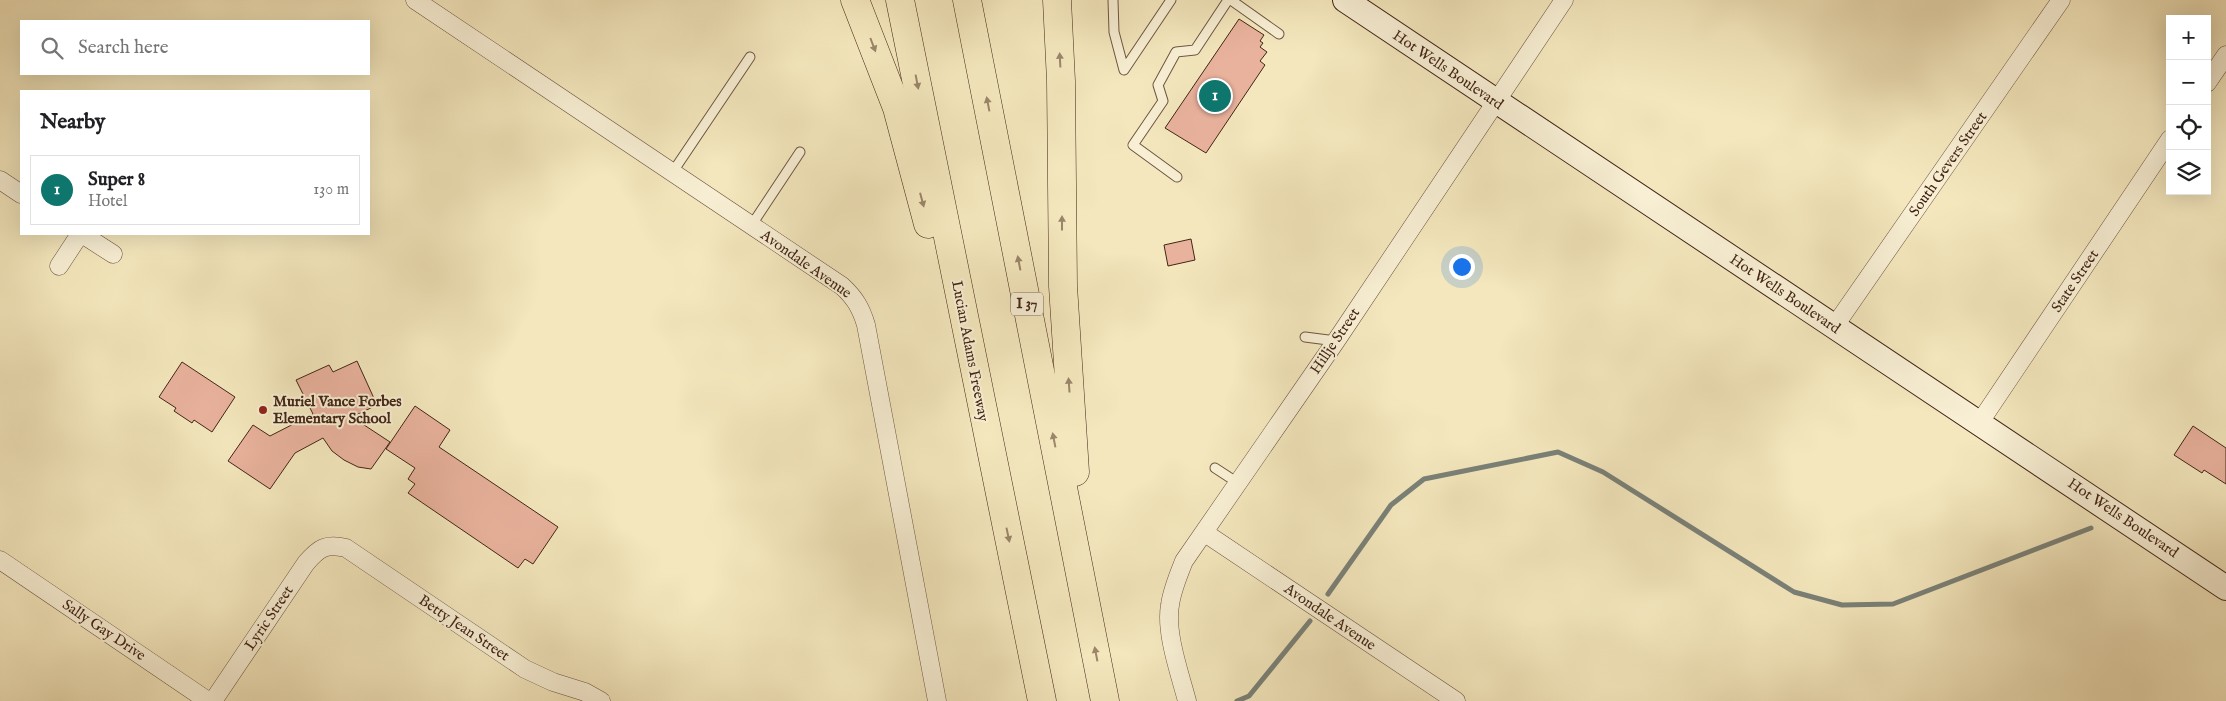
<!DOCTYPE html>
<meta charset="utf-8">
<style>
:root{--surface:#fff;--page:#f6f6f6;--text:#202124;--muted:#757577;--line:#e0e0e0;--accent:#0f766e}
body{margin:0;font-family:"IM FELL English",serif;background:var(--page);color:var(--text)}
.controls{position:absolute;right:15px;top:15px;display:grid;overflow:hidden;border-radius:0px;box-shadow:0 5px 20px #0002}
.controls button{width:45px;height:45px;display:grid;place-items:center;padding:0;border:0;border-bottom:1px solid var(--line);background:var(--surface);color:var(--text);font:25px sans-serif}
.you{position:absolute;left:1461px;top:266px;width:18px;height:18px;margin:-12px;border:4px solid #fff;border-radius:50%;background:#1a73e8;box-shadow:0 0 0 8px #1a73e833}
.badge{display:grid;place-items:center;width:32px;height:32px;border-radius:50%;background:var(--accent);color:#fff;font-size:16px;font-weight:700}
.pin{position:absolute;translate:-50% -50%;border:2px solid #fff;box-shadow:0 1px 5px #0006}
.list{margin:0;padding:0;list-style:none}
h2{display:flex;justify-content:space-between;align-items:center;height:65px;margin:0;padding:0 20px;font-size:21px}
h2 small{font-size:16px;font-weight:400;color:var(--muted)}
.list li{display:grid;grid-template-columns:32px 1fr auto;gap:15px;align-items:center;box-sizing:border-box;height:70px;margin:0 10px 10px;padding:0 10px;border:1px solid var(--line);border-radius:0px}
.list b{display:block;font-size:19px;white-space:nowrap}
.list p{margin:0;font-size:16px;white-space:nowrap;color:var(--muted)}
.list em{font-size:16px;font-style:normal;color:var(--muted)}
.icon{flex:none;width:28px;height:28px;fill:none;stroke:currentColor;stroke-width:2;stroke-linecap:round;stroke-linejoin:round}
.map{position:relative;flex:none;width:2226px;height:701px;overflow:hidden}
.search{position:absolute;background:var(--surface);box-shadow:0 5px 20px #0002;left:20px;top:20px;width:350px;height:55px;display:flex;align-items:center;gap:12px;box-sizing:border-box;padding:0 18px;border-radius:0px;color:var(--muted);font-size:19px}
.panel{position:absolute;background:var(--surface);box-shadow:0 5px 20px #0002;left:20px;top:90px;width:350px;height:145px;border-radius:0px}
.map>svg:first-child{display:block}
.lines{fill:none;stroke-linecap:round;stroke-linejoin:round}
.stream{stroke:#7a8178;stroke-width:5}
.building{fill:#e9b29d;stroke:#422516}
.lane-casing{stroke:#6e5640;stroke-width:11}
.street-casing{stroke:#6e5640;stroke-width:19}
.secondary-casing{stroke:#422516;stroke-width:26}
.highway-casing{stroke:#422516;stroke-width:29}
.lane{stroke:#f8efd4;stroke-width:9}
.street{stroke:#f8efd4;stroke-width:18}
.secondary{stroke:#f8efd4;stroke-width:24}
.highway{stroke:#f4e7bd;stroke-width:28}
.oneway{fill:#9b866a}
.poi-dot{fill:#8f2418;stroke:#f8efd4;stroke-width:2}
.labels{text-anchor:middle;dominant-baseline:central;stroke-width:4;stroke-linejoin:round;paint-order:stroke}
.shield{fill:#f8efd4;stroke:#79624f;stroke-width:1}
.shield-label{font-size:14px;font-weight:bold;fill:#422516}
.street-label{font-size:15px;fill:#422516;stroke:#f8efd4}
.poi-label{font-size:15px;font-weight:bold;fill:#422516;stroke:#f8efd4;text-anchor:start}
</style>
<div class="map">
<svg width="2226" height="701" viewBox="0 0 2226 701">
<rect width="100%" height="100%" fill="#f4e7bd"/>
<filter id="stains"><feTurbulence type="fractalNoise" baseFrequency=".004" numOctaves="4"/><feColorMatrix values="0 0 0 0 .2 0 0 0 0 .09 0 0 0 0 .02 0 0 0 .5 -.17"/></filter>
<radialGradient id="worn" r=".72"><stop offset=".6" stop-color="#630" stop-opacity="0"/><stop offset="1" stop-color="#630" stop-opacity=".3"/></radialGradient>
<g class="lines">
<g class="stream">
<path d="M1328,594L1391,505L1424,479L1558,452L1603,472L1794,592L1842,605L1893,604L2091,528"/>
<path d="M1237,701L1249,696L1310,621"/>
</g>
</g>
<g class="building">
<path d="M1239,19L1264,35L1260,41L1263,43L1260,47L1267,52L1260,61L1265,65L1206,153L1165,128Z"/>
<path d="M1191,239L1195,260L1168,266L1164,245Z"/>
<path d="M357,361L377,405L352,417L390,442L371,469L358,467L344,460L332,451L323,438L295,453L270,489L228,461L253,425L270,436L313,414L296,380L329,365L333,372Z"/>
<path d="M182,362L235,397L212,432L194,420L192,423L174,411L176,408L159,397Z"/>
<path d="M415,406L450,430L439,447L558,527L533,564L525,559L518,568L408,493L415,484L408,479L415,468L386,449Z"/>
<path d="M2193,426L2226,448V484L2204,470L2202,473L2174,455Z"/>
</g>
<g class="lines">
<g class="lane-casing">
<g id="lane">
<path d="M1113,0L1114,32L1124,70L1171,0"/>
<path d="M1231,0L1279,34"/>
<path d="M672,173L750,57"/>
<path d="M1177,177L1133,145L1163,101L1158,85L1176,52L1195,50L1228,0"/>
<path d="M751,226L800,152"/>
<path d="M1305,337L1336,341"/>
<path d="M1215,468L1238,483"/>
</g>
</g>
<g class="street-casing">
<g id="street">
<path d="M415,0L842,286C855,298 861,308 866,325L937,701"/>
<path d="M2207,83L2226,55"/>
<path d="M0,180L21,194"/>
<path d="M82,234L113,254"/>
<path d="M59,266L80,234"/>
<path d="M1834,327L2061,0"/>
<path d="M1980,422L2170,139"/>
<path d="M1205,533L1456,701"/>
<path d="M0,560L208,701"/>
<path d="M213,701L306,563C319,548 326,543 346,548L525,669L553,682L585,692L601,701"/>
<path d="M1187,701C1180,674 1165,633 1170,605C1172,590 1178,576 1184,561L1336,341L1564,0"/>
</g>
</g>
<g class="secondary-casing">
<path id="secondary" d="M1345,0L2226,588"/>
</g>
<g class="highway-casing">
<g id="highway">
<path d="M855,0L897,108L928,224"/>
<path d="M900,0L1042,701"/>
<path d="M967,0L1105,701"/>
<path d="M1057,0L1061,81L1063,286L1075,472"/>
</g>
</g>
<use href="#lane" class="lane"/>
<use href="#street" class="street"/>
<use href="#secondary" class="secondary"/>
<use href="#highway" class="highway"/>
</g>
<defs><path id="oneway-solid" d="M-6-.8H1V-3.2L6.5 0L1 3.2V.8H-6Z" transform="scale(1.25)"/></defs>
<g class="oneway">
<use href="#oneway-solid" transform="translate(873 45) rotate(69)"/>
<use href="#oneway-solid" transform="translate(1060 60) rotate(-93)"/>
<use href="#oneway-solid" transform="translate(917 82) rotate(79)"/>
<use href="#oneway-solid" transform="translate(988 104) rotate(-101)"/>
<use href="#oneway-solid" transform="translate(922 200) rotate(75)"/>
<use href="#oneway-solid" transform="translate(1062 223) rotate(-90)"/>
<use href="#oneway-solid" transform="translate(1019 263) rotate(-101)"/>
<use href="#oneway-solid" transform="translate(1069 385) rotate(-94)"/>
<use href="#oneway-solid" transform="translate(1054 440) rotate(-101)"/>
<use href="#oneway-solid" transform="translate(1008 535) rotate(78)"/>
<use href="#oneway-solid" transform="translate(1096 654) rotate(-101)"/>
</g>
<circle class="poi-dot" cx="263" cy="410" r="5"/>
<g class="labels">
<rect class="shield" x="1011" y="292.5" width="32" height="23" rx="4"/>
<g class="shield-label">
<text x="1027" y="304">I 37</text>
</g>
<g class="street-label">
<text transform="translate(1448 70) rotate(34)">Hot Wells Boulevard</text>
<text transform="translate(1948 164) rotate(-55)">South Gevers Street</text>
<text transform="translate(806 264) rotate(35)">Avondale Avenue</text>
<text transform="translate(2075 281) rotate(-56)">State Street</text>
<text transform="translate(1785 294) rotate(34)">Hot Wells Boulevard</text>
<text transform="translate(1335 341) rotate(-56)">Hillje Street</text>
<text transform="translate(970 351) rotate(79)">Lucian Adams Freeway</text>
<text transform="translate(2123 518) rotate(34)">Hot Wells Boulevard</text>
<text transform="translate(1330 617) rotate(34)">Avondale Avenue</text>
<text transform="translate(269 618) rotate(-56)">Lyric Street</text>
<text transform="translate(464 628) rotate(34)">Betty Jean Street</text>
<text transform="translate(104 630) rotate(34)">Sally Gay Drive</text>
</g>
<g class="poi-label">
<text x="273" y="401">Muriel Vance Forbes<tspan x="273" dy="17">Elementary School</tspan></text>
</g>
</g>
<rect width="100%" height="100%" filter="url(#stains)"/>
<rect width="100%" height="100%" fill="url(#worn)"/>
</svg>
<div class="controls">
<button>+</button>
<button>−</button>
<button><svg class="icon" aria-label="locate" viewBox="0 0 24 24"><circle cx="12" cy="12" r="6"/><path d="M12 2v4M12 18v4M2 12h4M18 12h4"/></svg></button>
<button><svg class="icon" aria-label="layers" viewBox="0 0 24 24"><path d="M12 4l9 5-9 5-9-5zM3 14l9 5 9-5"/></svg></button>
</div>
<div class="you"></div>
<div class="pin badge" style="left:1215px;top:96px">1</div>
<div class="search"><svg class="icon" aria-label="search" viewBox="0 0 24 24"><circle cx="10" cy="10" r="6"/><path d="M15 15l6 6"/></svg>Search here</div>
<section class="panel">
<h2>Nearby<small></small></h2>
<ul class="list">
<li><span class="badge">1</span><div><b>Super 8</b><p>Hotel</p></div><em>130 m</em></li>
</ul>
</section>
</div>
